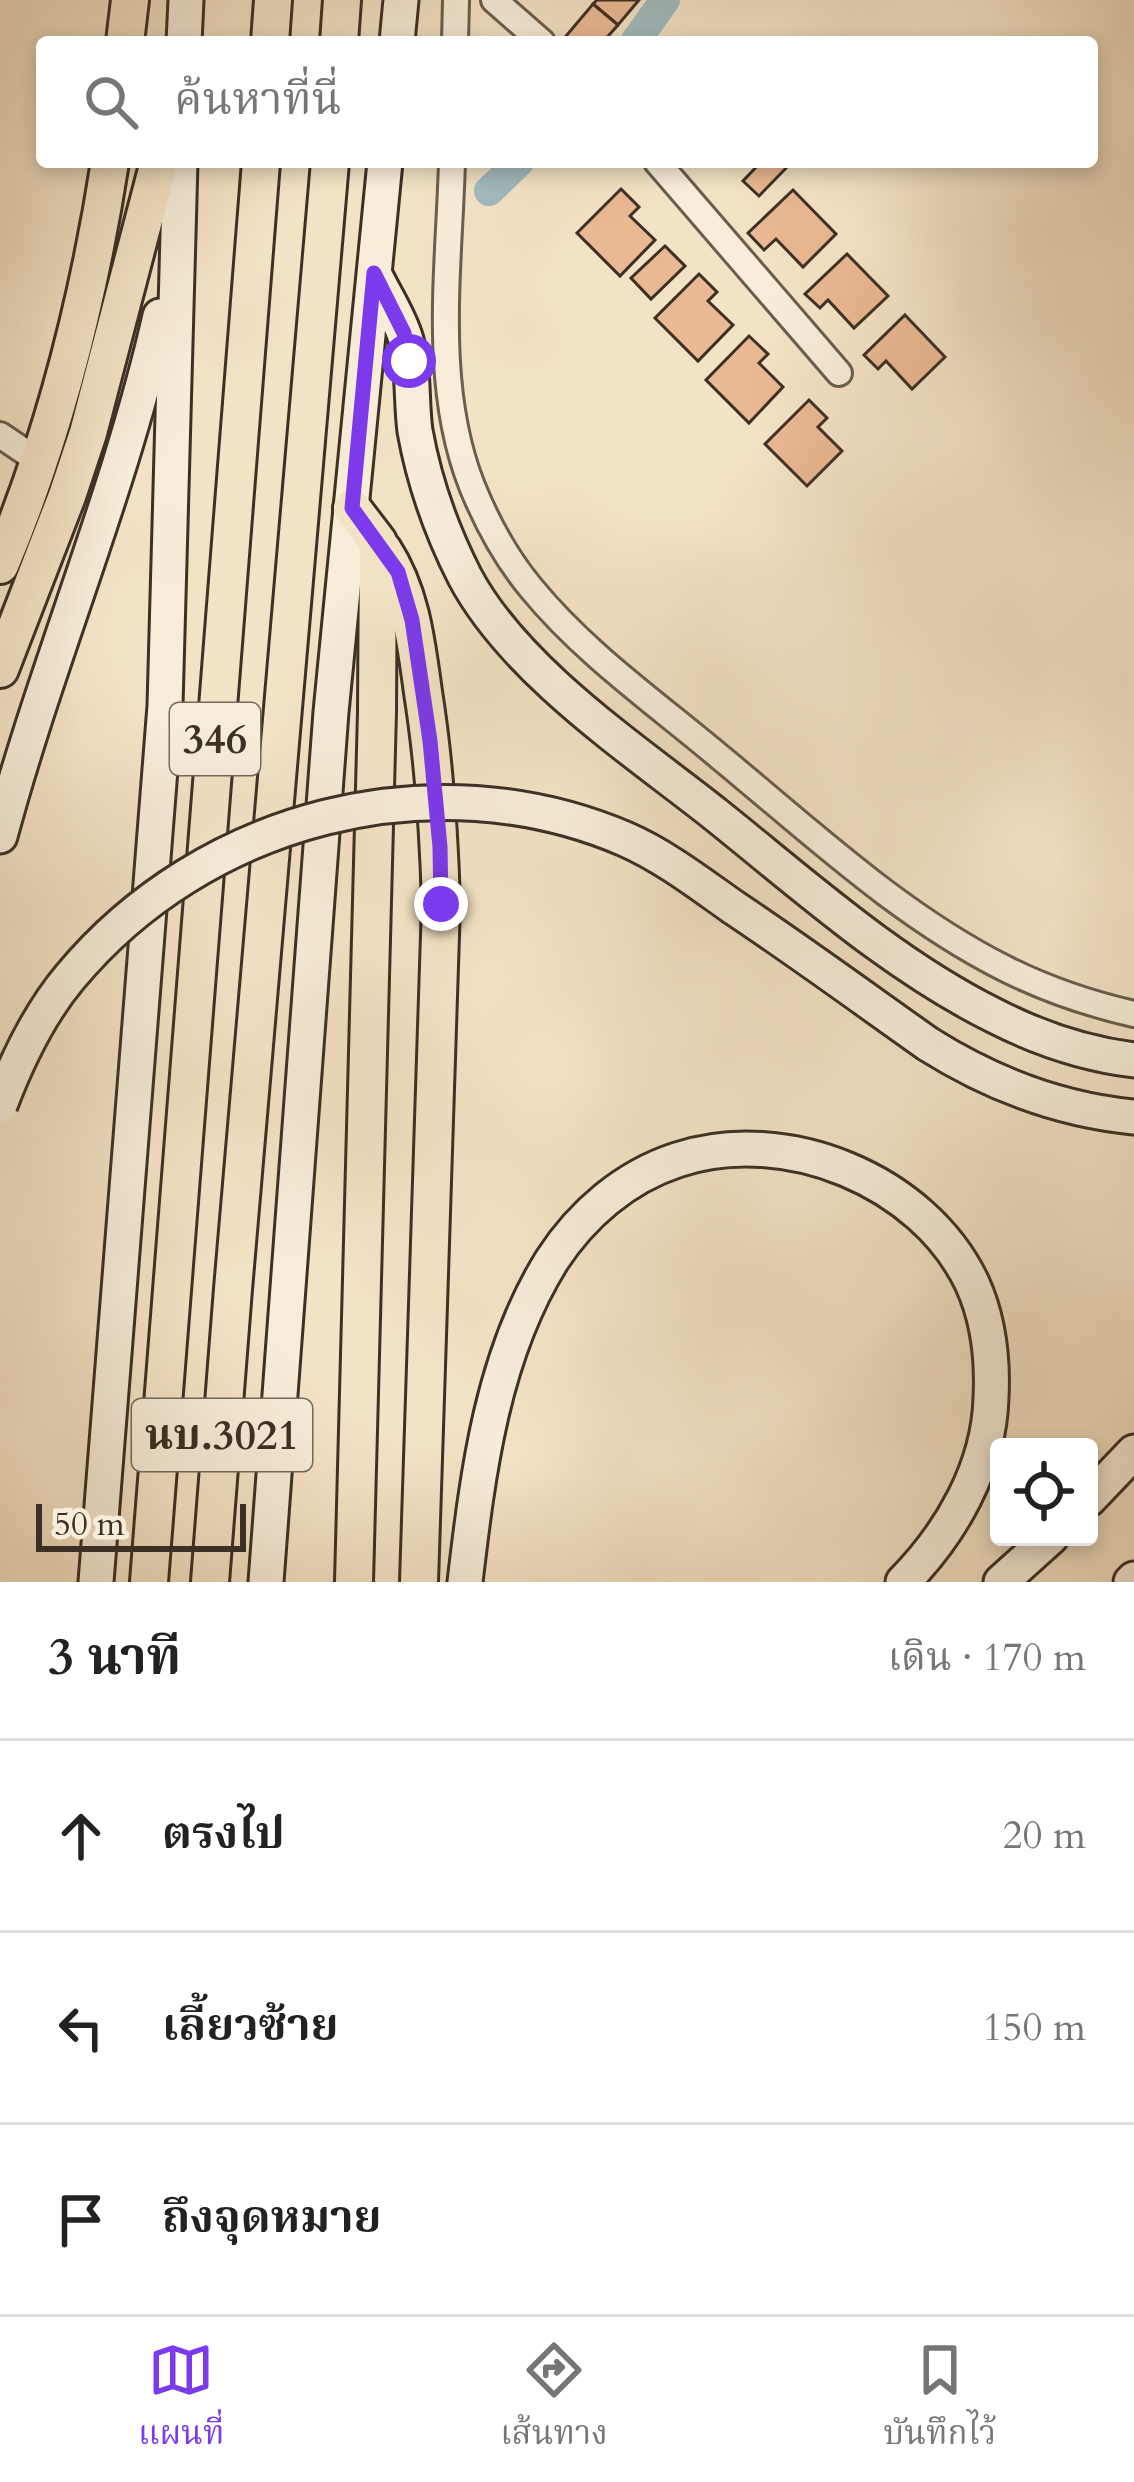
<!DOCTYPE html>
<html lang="th">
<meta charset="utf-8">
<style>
:root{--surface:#fff;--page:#f2f2f2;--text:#222;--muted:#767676;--line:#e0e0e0;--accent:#7c3aed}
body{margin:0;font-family:Cardo,"Noto Serif Thai",serif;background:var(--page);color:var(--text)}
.controls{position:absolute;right:36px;bottom:36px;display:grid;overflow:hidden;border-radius:12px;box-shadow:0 6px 18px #0003}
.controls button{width:108px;height:108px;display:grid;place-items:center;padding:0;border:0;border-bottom:3px solid var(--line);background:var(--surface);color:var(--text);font:60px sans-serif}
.scale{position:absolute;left:36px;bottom:30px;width:210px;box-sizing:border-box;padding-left:12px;border:6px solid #3c3025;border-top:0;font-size:33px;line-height:42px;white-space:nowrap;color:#3c3025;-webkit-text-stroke:9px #f7edd9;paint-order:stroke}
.stop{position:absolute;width:36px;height:36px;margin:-27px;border:9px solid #7c3aed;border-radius:50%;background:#fff}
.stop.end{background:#7c3aed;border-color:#fff;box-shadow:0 3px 12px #0008}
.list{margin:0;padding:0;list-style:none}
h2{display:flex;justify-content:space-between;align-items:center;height:156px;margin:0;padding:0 48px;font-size:51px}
h2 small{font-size:39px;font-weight:400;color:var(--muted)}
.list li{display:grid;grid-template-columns:78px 1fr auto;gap:36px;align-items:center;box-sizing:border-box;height:192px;padding:0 48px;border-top:3px solid var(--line)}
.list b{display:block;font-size:45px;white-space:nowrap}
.list em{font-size:39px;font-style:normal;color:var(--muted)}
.icon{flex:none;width:66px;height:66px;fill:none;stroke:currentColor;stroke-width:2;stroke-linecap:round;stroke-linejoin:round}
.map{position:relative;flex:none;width:1134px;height:1582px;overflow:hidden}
.search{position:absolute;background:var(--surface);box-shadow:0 6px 18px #0003;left:36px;right:36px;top:36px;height:132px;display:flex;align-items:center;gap:30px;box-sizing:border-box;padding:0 42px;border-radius:12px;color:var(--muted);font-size:45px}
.sheet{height:732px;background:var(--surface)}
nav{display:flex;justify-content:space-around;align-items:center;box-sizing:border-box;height:168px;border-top:3px solid var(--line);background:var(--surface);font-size:33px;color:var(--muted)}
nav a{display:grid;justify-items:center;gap:6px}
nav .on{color:var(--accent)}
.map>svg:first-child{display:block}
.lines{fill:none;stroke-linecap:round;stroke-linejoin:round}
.canal{stroke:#a1bbc0;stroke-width:30}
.building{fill:#eab892;stroke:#3c3025;stroke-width:3}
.minor-casing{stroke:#6a5d4d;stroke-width:30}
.secondary-casing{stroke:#3c3025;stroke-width:39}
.primary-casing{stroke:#3c3025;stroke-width:42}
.minor{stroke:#f7edd9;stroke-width:24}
.secondary{stroke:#f7edd9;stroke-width:33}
.primary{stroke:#f3e3c5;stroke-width:36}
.secondary-bridge-casing{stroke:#3c3025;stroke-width:39;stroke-linecap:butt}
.secondary-bridge{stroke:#f7edd9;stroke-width:33}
.route{stroke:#7c3aed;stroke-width:15}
.labels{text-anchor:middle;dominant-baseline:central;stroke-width:9;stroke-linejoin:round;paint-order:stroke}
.shield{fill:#f7edd9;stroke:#74695b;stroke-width:3}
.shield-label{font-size:42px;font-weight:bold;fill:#3c3025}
</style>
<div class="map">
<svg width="1134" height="1582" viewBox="0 0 1134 1582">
<rect width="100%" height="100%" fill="#f3e3c5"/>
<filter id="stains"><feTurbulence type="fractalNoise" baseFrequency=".00167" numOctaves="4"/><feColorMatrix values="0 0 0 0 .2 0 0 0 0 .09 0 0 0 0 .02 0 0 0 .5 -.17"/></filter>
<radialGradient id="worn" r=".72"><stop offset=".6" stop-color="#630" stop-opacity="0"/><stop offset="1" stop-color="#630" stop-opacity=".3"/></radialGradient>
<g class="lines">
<g class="canal">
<path d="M635,42L665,0"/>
<path d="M489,191L519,162"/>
</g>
</g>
<g class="building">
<path d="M597,0H639L618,25L593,4Z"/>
<path d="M593,4L618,25L603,42H573L566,36Z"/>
<path d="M761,162L791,163L759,196L743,181Z"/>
<path d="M621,189L639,207L630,216L655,240L620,276L577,233Z"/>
<path d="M793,190L836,234L803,267L776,239L764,250L748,233Z"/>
<path d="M665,246L685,266L651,299L631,278Z"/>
<path d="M847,254L888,296L854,328L828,300L820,308L805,294Z"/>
<path d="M699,274L717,292L708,301L733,325L698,361L655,318Z"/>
<path d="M905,315L945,357L912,389L886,361L878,369L864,355Z"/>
<path d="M749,336L768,354L759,363L783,387L749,423L706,380Z"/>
<path d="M809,400L827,418L818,427L842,451L807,486L765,444Z"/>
</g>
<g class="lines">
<g class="minor-casing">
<g id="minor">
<path d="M494,0L542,42"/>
<path d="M455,42L456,0"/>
<path d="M452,162C449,269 432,385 472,486C487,523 506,558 531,588C585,654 657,704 721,758C811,832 900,916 1006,969C1046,989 1090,1004 1134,1014"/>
<path d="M657,162L839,373"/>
<path d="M0,435L37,460"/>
</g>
</g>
<g class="secondary-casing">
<g id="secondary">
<path d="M184,42L186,0"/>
<path d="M397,42L401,0"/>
<path d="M375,275C385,296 400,318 406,340C414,369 411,402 415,431C424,481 442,532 465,577C515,671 633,749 715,814C805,886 892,965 995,1016C1038,1038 1086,1054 1134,1060"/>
<path d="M0,836C47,661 120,493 160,316"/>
<path d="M928,1044C990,1083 1060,1110 1134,1117"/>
<path d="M1089,1499L1134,1452"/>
<path d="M96,1582L165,706L180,162"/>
<path d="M266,1582L331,712L385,162"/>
<path d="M465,1582C478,1472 492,1356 552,1260C582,1214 625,1177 677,1160C785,1124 923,1180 972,1283C989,1320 993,1358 991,1398C989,1468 951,1533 903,1582"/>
<path d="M1001,1582L1051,1537"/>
<path d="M1131,1582L1134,1579"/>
</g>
</g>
<g class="primary-casing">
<g id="primary">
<path d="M125,42L130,0"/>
<path d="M270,42L273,0"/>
<path d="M339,42L342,0"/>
<path d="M352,508L378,542L377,712L354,1582"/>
<path d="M383,550C411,593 416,642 423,692C434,762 439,833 441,904L419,1582"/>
<path d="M0,565C53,439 89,297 110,162"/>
<path d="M0,669L67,496L88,433L159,162"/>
<path d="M149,1582L261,162"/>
<path d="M210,1582L233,1289L330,162"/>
</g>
</g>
<use href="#minor" class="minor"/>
<use href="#secondary" class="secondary"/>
<use href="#primary" class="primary"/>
<g class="secondary-bridge-casing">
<path id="secondary-bridge" d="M0,1105C17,1060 39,1014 70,977C203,817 433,757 625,839C664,856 699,883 733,907C799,951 863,998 928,1044"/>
</g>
<use href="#secondary-bridge" class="secondary-bridge"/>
</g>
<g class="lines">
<path class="route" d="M409,361L404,333L374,273L352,508L398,572L412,620L430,741L440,847L441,904"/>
</g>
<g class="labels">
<g class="shield">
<rect x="170" y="703" width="90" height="72" rx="9"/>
<rect x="132" y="1399" width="180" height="72" rx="9"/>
</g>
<g class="shield-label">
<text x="215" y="739">346</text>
<text x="222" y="1435">นบ.3021</text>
</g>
</g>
<rect width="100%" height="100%" filter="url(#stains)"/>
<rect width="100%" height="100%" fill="url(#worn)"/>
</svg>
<div class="controls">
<button><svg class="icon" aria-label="locate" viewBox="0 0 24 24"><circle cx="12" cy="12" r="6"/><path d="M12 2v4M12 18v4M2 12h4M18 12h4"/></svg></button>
</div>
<div class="scale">50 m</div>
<div class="stop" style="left:409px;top:361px"></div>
<div class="stop end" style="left:441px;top:904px"></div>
<div class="search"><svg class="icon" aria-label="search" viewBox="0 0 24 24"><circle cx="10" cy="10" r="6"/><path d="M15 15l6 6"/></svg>ค้นหาที่นี่</div>
</div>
<section class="sheet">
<h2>3 นาที<small>เดิน · 170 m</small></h2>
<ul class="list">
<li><svg class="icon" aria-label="ahead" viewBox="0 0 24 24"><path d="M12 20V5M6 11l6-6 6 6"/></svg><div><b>ตรงไป</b></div><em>20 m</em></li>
<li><svg class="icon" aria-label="left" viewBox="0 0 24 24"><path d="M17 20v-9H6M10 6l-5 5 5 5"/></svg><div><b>เลี้ยวซ้าย</b></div><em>150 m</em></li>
<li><svg class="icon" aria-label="arrive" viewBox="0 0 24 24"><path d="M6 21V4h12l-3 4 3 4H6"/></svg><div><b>ถึงจุดหมาย</b></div></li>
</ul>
</section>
<nav>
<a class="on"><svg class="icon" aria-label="map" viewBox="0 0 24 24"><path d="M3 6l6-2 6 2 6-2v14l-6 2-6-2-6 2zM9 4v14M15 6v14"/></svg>แผนที่</a>
<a><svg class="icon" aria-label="directions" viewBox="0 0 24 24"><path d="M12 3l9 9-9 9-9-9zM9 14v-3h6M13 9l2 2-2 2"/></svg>เส้นทาง</a>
<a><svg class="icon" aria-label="saved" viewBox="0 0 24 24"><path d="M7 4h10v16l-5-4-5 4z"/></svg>บันทึกไว้</a>
</nav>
